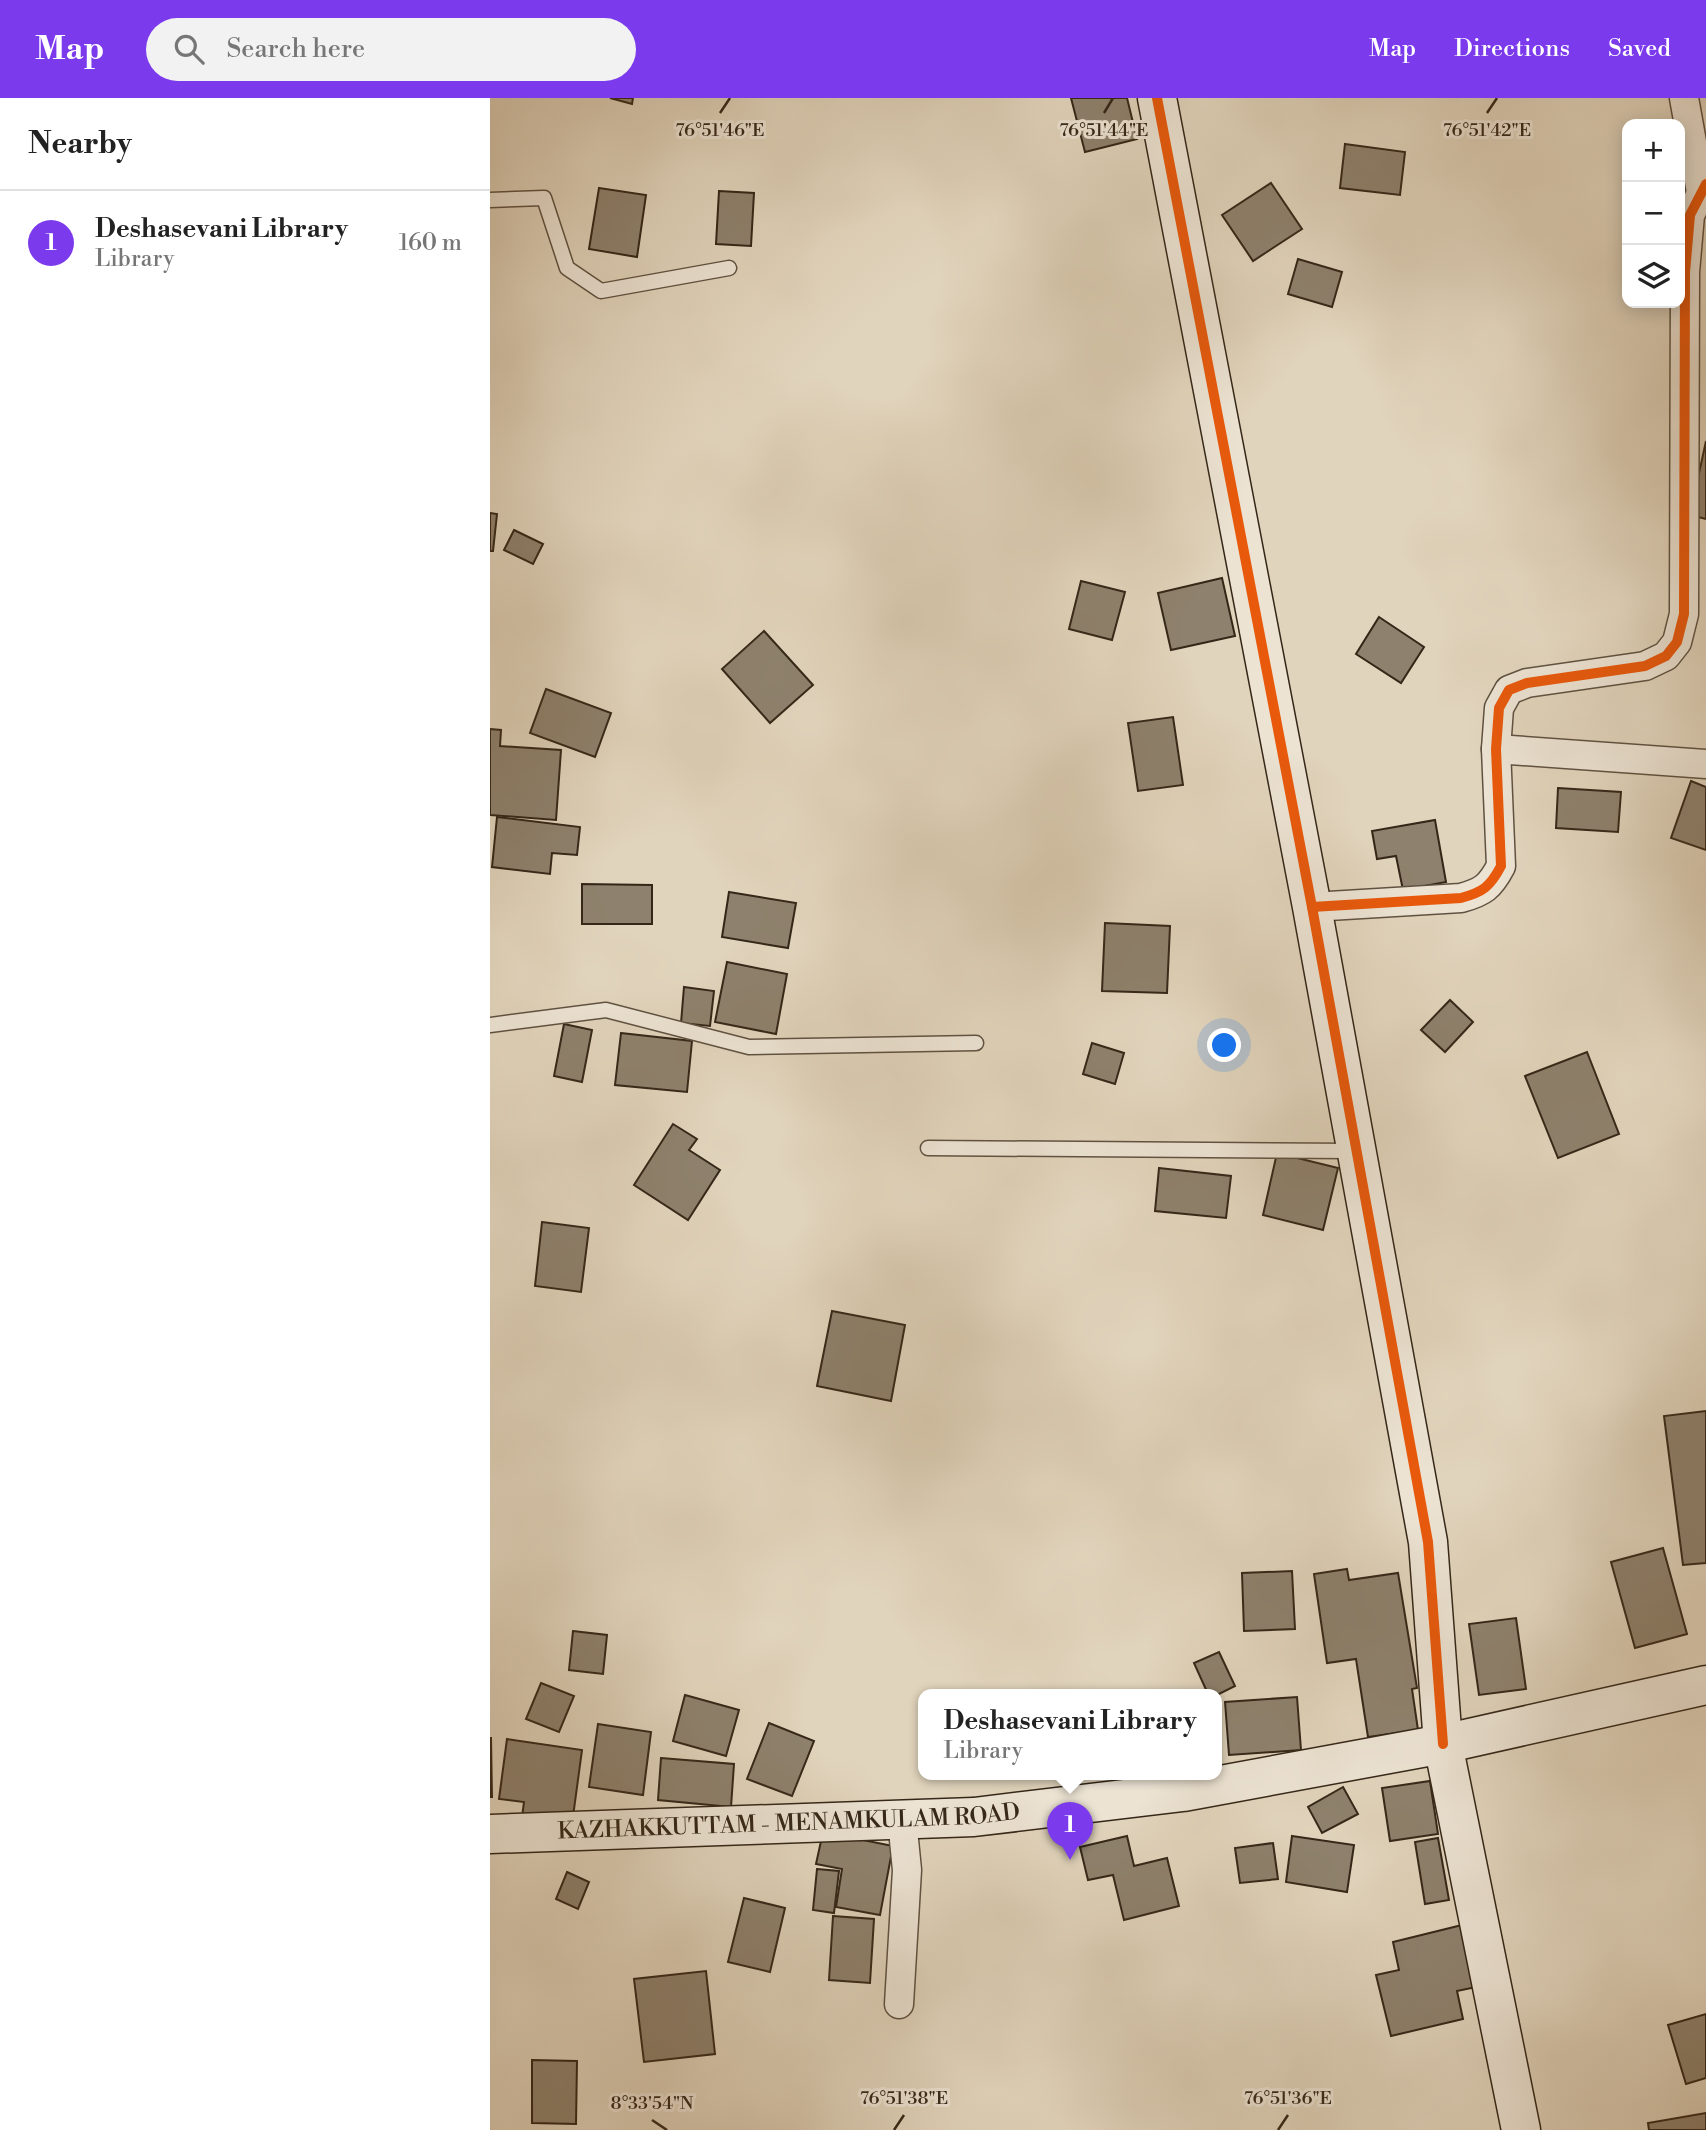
<!DOCTYPE html>
<meta charset="utf-8">
<style>
:root{--surface:#fff;--page:#f2f2f2;--text:#222;--muted:#767676;--line:#e0e0e0;--accent:#7c3aed}
body{margin:0;font-family:"Libre Bodoni",serif;background:var(--page);color:var(--text)}
.controls{position:absolute;right:21px;top:21px;display:grid;overflow:hidden;border-radius:14px;box-shadow:0 4px 18px #0003}
.controls button{width:63px;height:63px;display:grid;place-items:center;padding:0;border:0;border-bottom:2px solid var(--line);background:var(--surface);color:var(--text);font:35px sans-serif}
.you{position:absolute;left:735px;top:948px;width:24px;height:24px;margin:-18px;border:5px solid #fff;border-radius:50%;background:#1a73e8;box-shadow:0 0 0 10px #1a73e833}
.badge{display:grid;place-items:center;width:46px;height:46px;border-radius:50%;background:var(--accent);color:#fff;font-size:23px;font-weight:700}
.pin{position:absolute;translate:-50% -58px;filter:drop-shadow(0 2px 4px #0008)}
.pin::after{content:'';position:absolute;top:37px;width:24px;height:21px;background:inherit;clip-path:polygon(0 0,100% 0,50% 100%)}
.popup{position:absolute;left:428px;top:1591px;width:304px;height:91px;box-sizing:border-box;display:grid;place-content:center;border-radius:14px;background:var(--surface);filter:drop-shadow(0 2px 5px #0005);font-size:23px;white-space:nowrap;color:var(--muted)}
.popup b{font-size:26px;color:var(--text)}
.popup::after{content:'';position:absolute;left:50%;top:100%;margin-left:-14px;border:14px solid transparent;border-top-color:var(--surface)}
.list{margin:0;padding:0;list-style:none}
h2{display:flex;justify-content:space-between;align-items:center;height:91px;margin:0;padding:0 28px;font-size:30px}
h2 small{font-size:23px;font-weight:400;color:var(--muted)}
.list li{display:grid;grid-template-columns:46px 1fr auto;gap:21px;align-items:center;box-sizing:border-box;height:105px;padding:0 28px;border-top:2px solid var(--line)}
.list b{display:block;font-size:26px;white-space:nowrap}
.list p{margin:0;font-size:23px;white-space:nowrap;color:var(--muted)}
.list em{font-size:23px;font-style:normal;color:var(--muted)}
.icon{flex:none;width:38px;height:38px;fill:none;stroke:currentColor;stroke-width:2;stroke-linecap:round;stroke-linejoin:round}
.map{position:relative;flex:none;width:1216px;height:2032px;overflow:hidden}
header{display:flex;align-items:center;gap:42px;box-sizing:border-box;height:98px;padding:0 35px;background:var(--accent);color:#fff}
header strong{font-size:33px}
nav{display:flex;gap:38px;margin-inline-start:auto;font-size:24px}
.search{width:490px;height:63px;background:var(--page);display:flex;align-items:center;gap:18px;box-sizing:border-box;padding:0 24px;border-radius:38px;color:var(--muted);font-size:26px}
main{display:flex}
aside{flex:1;background:var(--surface)}
.map>svg:first-child{display:block}
.building{fill:#8e816d;stroke:#352718;stroke-width:2}
.lines{fill:none;stroke-linecap:round;stroke-linejoin:round}
.lane-casing{stroke:#605241;stroke-width:17}
.street-casing{stroke:#605241;stroke-width:31}
.secondary-casing{stroke:#352718;stroke-width:41}
.lane{stroke:#ece3d3;stroke-width:14}
.street{stroke:#ece3d3;stroke-width:28}
.secondary{stroke:#ece3d3;stroke-width:38}
.cycleway-casing{stroke:#ece3d3;stroke-width:15}
.cycleway{stroke:#e8590c;stroke-width:10}
.ticks{fill:none;stroke:#352718;stroke-width:2.5}
.labels{text-anchor:middle;dominant-baseline:central;stroke-width:6;stroke-linejoin:round;paint-order:stroke}
.street-label{font-size:23px;fill:#352718;stroke:#ece3d3}
.ticks-label{font-size:18px;text-anchor:middle;fill:#352718;stroke:#ece3d3;stroke-width:6;stroke-linejoin:round;paint-order:stroke}
</style>
<header>
<strong>Map</strong>
<div class="search"><svg class="icon" aria-label="search" viewBox="0 0 24 24"><circle cx="10" cy="10" r="6"/><path d="M15 15l6 6"/></svg>Search here</div>
<nav><a>Map</a><a>Directions</a><a>Saved</a></nav>
</header>
<main>
<aside>
<h2>Nearby<small></small></h2>
<ul class="list">
<li><span class="badge">1</span><div><b>Deshasevani Library</b><p>Library</p></div><em>160 m</em></li>
</ul>
</aside>
<div class="map">
<svg width="1216" height="2032" viewBox="0 0 1216 2032">
<rect width="100%" height="100%" fill="#e1d4bc"/>
<filter id="stains"><feTurbulence type="fractalNoise" baseFrequency=".00286" numOctaves="4"/><feColorMatrix values="0 0 0 0 .2 0 0 0 0 .09 0 0 0 0 .02 0 0 0 .5 -.17"/></filter>
<radialGradient id="worn" r=".72"><stop offset=".6" stop-color="#630" stop-opacity="0"/><stop offset="1" stop-color="#630" stop-opacity=".3"/></radialGradient>
<g class="building">
<path d="M120,0H143L142,6Z"/>
<path d="M581,0H637L647,41L595,54Z"/>
<path d="M855,46L915,54L910,97L850,90Z"/>
<path d="M781,85L812,131L763,163L732,117Z"/>
<path d="M109,90L156,97L147,159L99,151Z"/>
<path d="M229,93L264,95L261,148L226,146Z"/>
<path d="M808,161L852,174L842,209L798,196Z"/>
<path d="M1216,343V421L1200,417Z"/>
<path d="M0,415L7,416L3,453H0Z"/>
<path d="M24,432L53,446L43,466L14,452Z"/>
<path d="M732,480L745,538L681,552L668,495Z"/>
<path d="M591,483L635,494L622,542L579,531Z"/>
<path d="M889,519L934,549L911,585L866,556Z"/>
<path d="M274,533L323,587L280,625L232,571Z"/>
<path d="M56,591L121,615L105,659L40,635Z"/>
<path d="M683,619L693,687L648,693L638,625Z"/>
<path d="M0,631L11,632L10,648L71,652L66,722L0,717Z"/>
<path d="M1201,683L1216,689V752L1181,740Z"/>
<path d="M1068,690L1131,694L1128,734L1066,730Z"/>
<path d="M7,719L90,729L87,757L62,755L60,776L2,769Z"/>
<path d="M945,722L956,784L913,792L906,758L887,761L882,733Z"/>
<path d="M92,786L162,787V826H92Z"/>
<path d="M239,794L306,805L298,850L232,839Z"/>
<path d="M615,825L680,828L677,895L612,893Z"/>
<path d="M237,864L297,876L286,936L225,924Z"/>
<path d="M194,889L224,893L220,928L191,925Z"/>
<path d="M960,902L983,924L955,954L931,932Z"/>
<path d="M74,926L102,932L92,984L64,978Z"/>
<path d="M131,935L202,943L197,994L125,987Z"/>
<path d="M602,945L634,955L625,986L593,976Z"/>
<path d="M1097,954L1129,1036L1068,1060L1035,978Z"/>
<path d="M183,1026L207,1041L199,1052L230,1072L198,1122L144,1087Z"/>
<path d="M787,1055L848,1070L833,1132L773,1117Z"/>
<path d="M669,1070L741,1078L736,1120L665,1113Z"/>
<path d="M52,1124L99,1130L91,1194L45,1188Z"/>
<path d="M342,1213L415,1227L401,1303L327,1288Z"/>
<path d="M1216,1313V1465L1193,1467L1174,1318Z"/>
<path d="M1173,1450L1197,1536L1145,1550L1121,1464Z"/>
<path d="M857,1471L859,1482L908,1475L927,1590L922,1591L928,1632L878,1639L866,1561L837,1565L824,1476Z"/>
<path d="M802,1473L805,1531L754,1533L752,1475Z"/>
<path d="M1026,1520L1036,1591L989,1597L979,1526Z"/>
<path d="M83,1533L117,1537L113,1576L79,1572Z"/>
<path d="M729,1554L745,1588L727,1597L718,1596L704,1565Z"/>
<path d="M51,1585L84,1598L69,1634L36,1621Z"/>
<path d="M195,1597L249,1612L236,1658L183,1643Z"/>
<path d="M807,1599L811,1652L739,1657L735,1604Z"/>
<path d="M279,1625L324,1643L302,1698L257,1681Z"/>
<path d="M108,1626L161,1634L153,1697L99,1689Z"/>
<path d="M0,1640H1L2,1699H0Z"/>
<path d="M17,1641L92,1652L82,1726L32,1719L34,1704L9,1701Z"/>
<path d="M171,1660L244,1666L241,1709L168,1702Z"/>
<path d="M940,1683L948,1736L900,1743L892,1690Z"/>
<path d="M853,1689L868,1716L832,1735L818,1709Z"/>
<path d="M333,1734L403,1748L390,1817L346,1809L352,1771L326,1766Z"/>
<path d="M637,1738L644,1768L677,1760L689,1808L634,1822L623,1777L598,1782L590,1749Z"/>
<path d="M802,1738L864,1747L857,1794L796,1784Z"/>
<path d="M948,1740L959,1802L935,1806L925,1744Z"/>
<path d="M783,1745L788,1781L750,1785L745,1750Z"/>
<path d="M327,1771L349,1773L344,1815L323,1812Z"/>
<path d="M77,1774L99,1784L88,1811L66,1801Z"/>
<path d="M254,1800L295,1810L280,1874L238,1864Z"/>
<path d="M343,1818L384,1821L380,1885L339,1882Z"/>
<path d="M972,1827L986,1889L967,1893L973,1921L901,1938L886,1877L909,1872L903,1844Z"/>
<path d="M216,1873L225,1956L154,1964L144,1881Z"/>
<path d="M1216,1916V1980L1196,1986L1178,1927Z"/>
<path d="M42,1962L87,1963L86,2026L42,2025Z"/>
<path d="M1216,2015V2032H1159L1158,2025Z"/>
</g>
<g class="lines">
<g class="lane-casing">
<g id="lane">
<path d="M0,102L54,100L77,170L111,193L239,170"/>
<path d="M0,927L116,912L259,949L486,945"/>
<path d="M438,1050L865,1053"/>
</g>
</g>
<g class="street-casing">
<g id="street">
<path d="M1194,0L1211,94"/>
<path d="M1006,651L1216,666"/>
<path d="M822,809L971,800C993,794 1000,789 1011,768L1006,651L1009,610L1019,592L1037,585L1155,568L1176,558L1187,544L1194,516L1195,174L1200,117L1216,86"/>
<path d="M409,1906L417,1772L412,1722"/>
</g>
</g>
<g class="secondary-casing">
<g id="secondary">
<path d="M667,0L822,809L938,1444L953,1646L1031,2032"/>
<path id="s1" d="M0,1736L484,1719L693,1694L953,1646L1216,1587"/>
</g>
</g>
<use href="#lane" class="lane"/>
<use href="#street" class="street"/>
<use href="#secondary" class="secondary"/>
<g class="cycleway-casing">
<g id="cycleway">
<path d="M667,0L822,809L938,1444L953,1646"/>
<path d="M822,809L971,800C993,794 1000,789 1011,768L1006,651L1009,610L1019,592L1037,585L1155,568L1176,558L1187,544L1194,516L1195,174L1200,117L1216,86"/>
</g>
</g>
<use href="#cycleway" class="cycleway"/>
</g>
<path class="ticks" d="M230,15L240,0M614,15L623,0M997,15L1007,0M162,2022L177,2032M404,2032L414,2017M788,2032L798,2017"/>
<g class="labels">
<g class="street-label">
<text stroke="none"><textPath href="#s1" startOffset="299">KAZHAKKUTTAM - MENAMKULAM ROAD</textPath></text>
</g>
</g>
<g class="ticks-label">
<text x="230" y="38">76°51'46"E</text>
<text x="614" y="38">76°51'44"E</text>
<text x="997" y="38">76°51'42"E</text>
<text x="414" y="2006">76°51'38"E</text>
<text x="798" y="2006">76°51'36"E</text>
<text x="162" y="2011">8°33'54"N</text>
</g>
<rect width="100%" height="100%" filter="url(#stains)"/>
<rect width="100%" height="100%" fill="url(#worn)"/>
</svg>
<div class="controls">
<button>+</button>
<button>−</button>
<button><svg class="icon" aria-label="layers" viewBox="0 0 24 24"><path d="M12 4l9 5-9 5-9-5zM3 14l9 5 9-5"/></svg></button>
</div>
<div class="you"></div>
<div class="pin badge" style="left:580px;top:1762px">1</div>
<div class="popup"><b>Deshasevani Library</b>Library</div>
</div>
</main>
